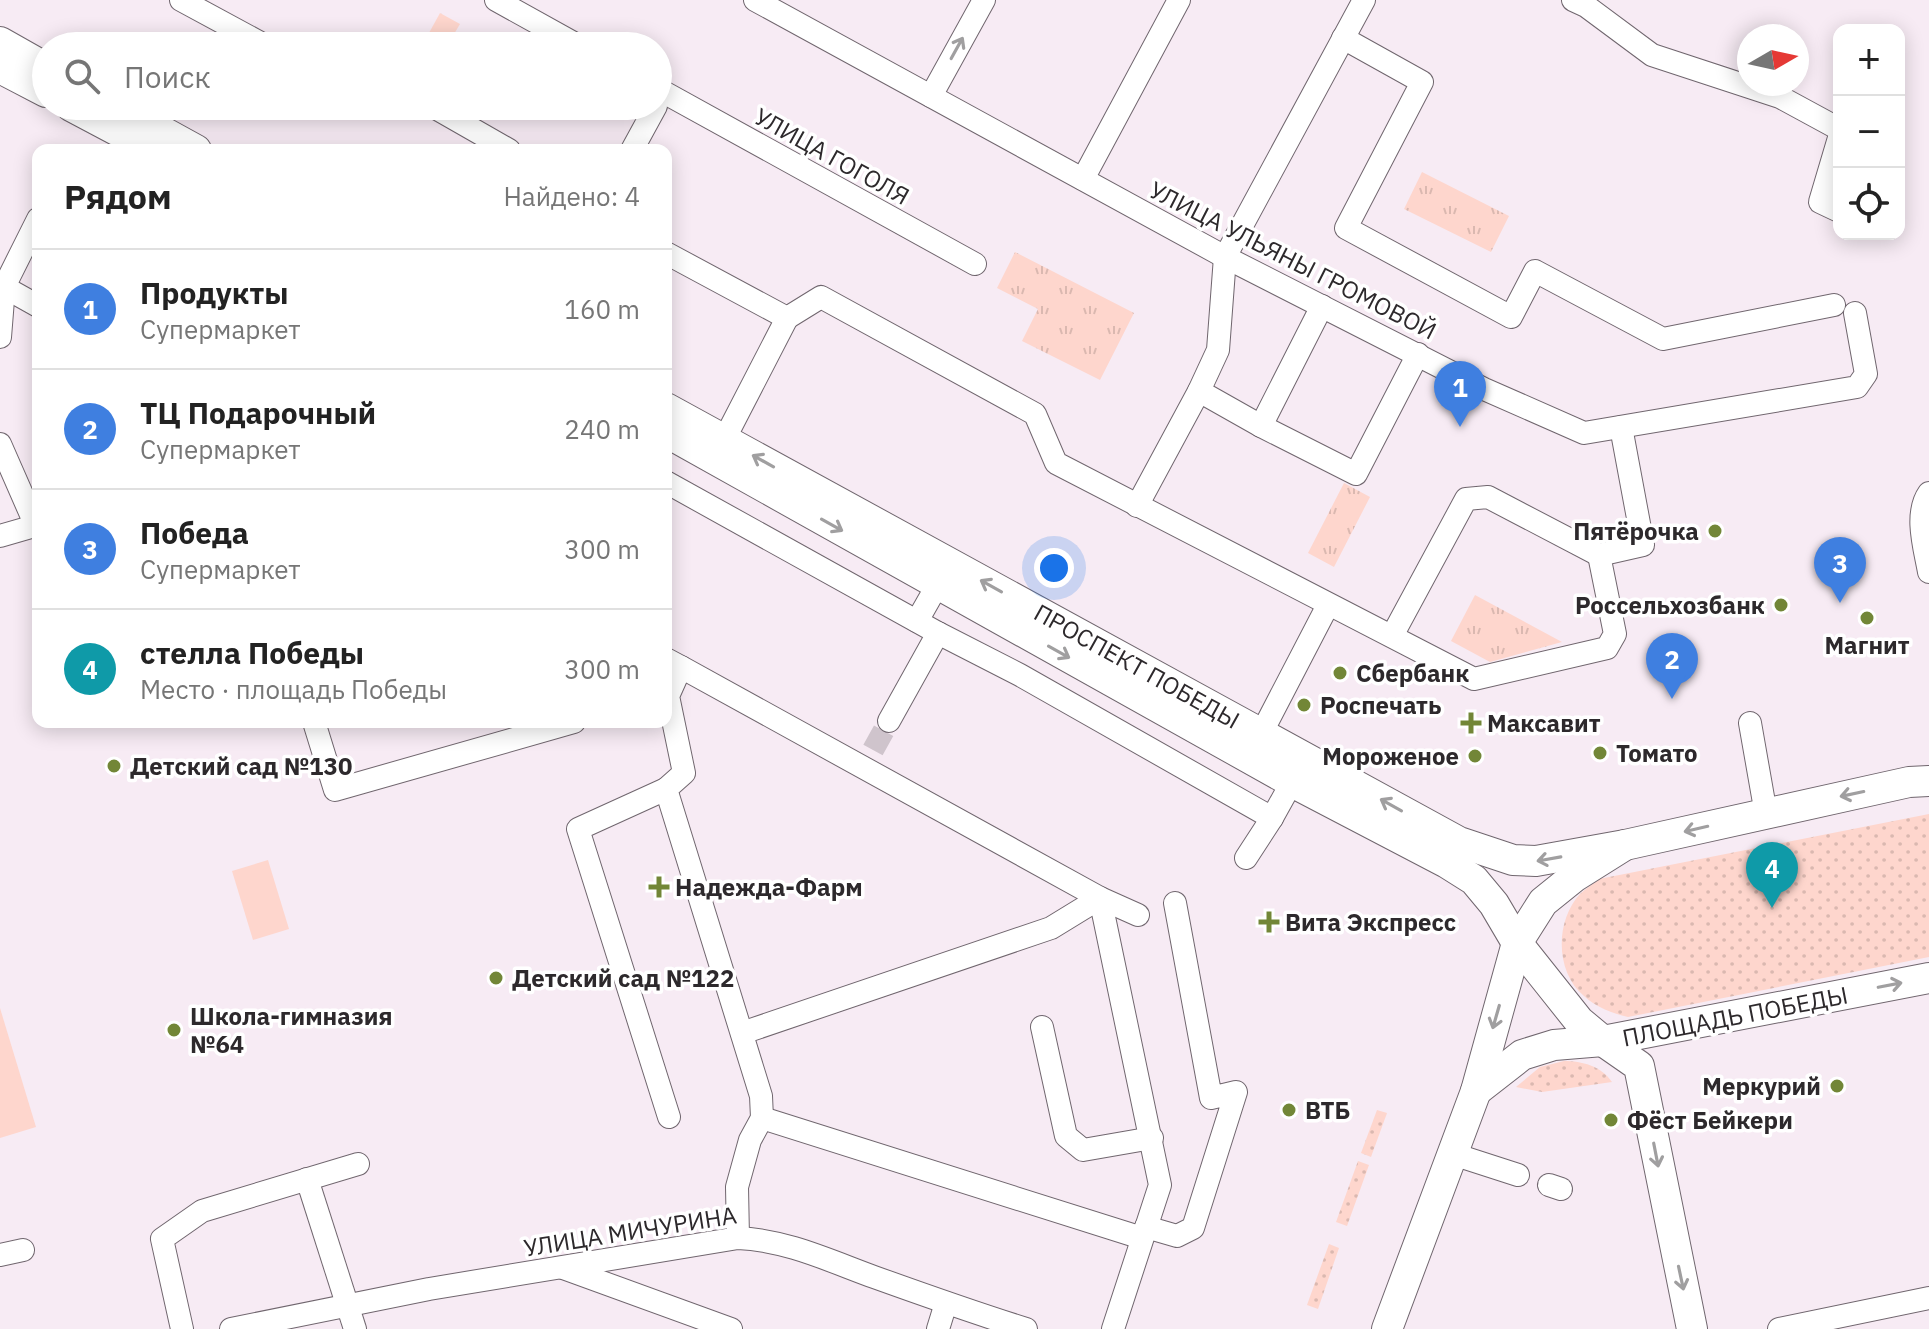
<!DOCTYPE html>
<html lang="ru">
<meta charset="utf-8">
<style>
:root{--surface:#fff;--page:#f6f6f6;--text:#222;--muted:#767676;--line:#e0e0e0;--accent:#1a73e8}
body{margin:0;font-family:"IBM Plex Sans",sans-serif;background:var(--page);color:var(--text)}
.controls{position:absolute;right:24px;top:24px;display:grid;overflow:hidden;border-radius:16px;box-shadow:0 4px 20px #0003}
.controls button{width:72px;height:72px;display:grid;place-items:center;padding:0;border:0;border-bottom:2px solid var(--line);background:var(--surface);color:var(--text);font:40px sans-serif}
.compass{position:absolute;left:1737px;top:24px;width:72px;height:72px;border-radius:50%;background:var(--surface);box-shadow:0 4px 20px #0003;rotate:81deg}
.you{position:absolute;left:1054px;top:568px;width:28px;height:28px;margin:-20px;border:6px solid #fff;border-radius:50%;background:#1a73e8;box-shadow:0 0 0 12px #1a73e833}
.badge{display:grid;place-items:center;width:52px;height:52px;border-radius:50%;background:var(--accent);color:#fff;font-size:26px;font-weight:700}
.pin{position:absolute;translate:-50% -66px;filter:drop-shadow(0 2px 4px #0008)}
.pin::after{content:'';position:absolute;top:42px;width:28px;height:24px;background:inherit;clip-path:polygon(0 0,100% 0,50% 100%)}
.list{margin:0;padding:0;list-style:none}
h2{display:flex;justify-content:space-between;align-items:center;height:104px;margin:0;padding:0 32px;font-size:34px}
h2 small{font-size:26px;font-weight:400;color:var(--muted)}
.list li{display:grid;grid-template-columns:52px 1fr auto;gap:24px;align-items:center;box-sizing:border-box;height:120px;padding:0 32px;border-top:2px solid var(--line)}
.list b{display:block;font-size:30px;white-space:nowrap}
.list p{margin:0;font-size:26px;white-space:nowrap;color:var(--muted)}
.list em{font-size:26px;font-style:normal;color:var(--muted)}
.icon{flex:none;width:44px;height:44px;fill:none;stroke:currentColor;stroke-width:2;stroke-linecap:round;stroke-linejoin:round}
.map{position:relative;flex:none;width:1929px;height:1329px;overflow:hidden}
.search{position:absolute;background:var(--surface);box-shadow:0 4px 20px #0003;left:32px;top:32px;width:640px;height:88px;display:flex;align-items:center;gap:20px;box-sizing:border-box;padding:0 28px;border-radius:44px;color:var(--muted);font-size:30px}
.panel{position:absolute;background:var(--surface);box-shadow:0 4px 20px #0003;left:32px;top:144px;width:640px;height:584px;border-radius:16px}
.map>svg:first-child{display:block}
.grass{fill:url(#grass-dots)}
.park{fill:url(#park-tufts)}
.pitch{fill:#fed6cd}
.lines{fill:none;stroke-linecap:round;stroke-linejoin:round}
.minor-tunnel{stroke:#cfc4cc;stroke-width:22;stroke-dasharray:22 11;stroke-linecap:butt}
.minor-casing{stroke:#70666e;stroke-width:24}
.major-casing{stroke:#70666e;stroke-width:32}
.minor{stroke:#fff;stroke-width:22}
.major{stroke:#fff;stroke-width:30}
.oneway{stroke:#a09fa0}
.poi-dot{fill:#728637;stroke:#fff;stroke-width:3}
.labels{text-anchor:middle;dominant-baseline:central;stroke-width:7;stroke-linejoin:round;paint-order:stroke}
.street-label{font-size:24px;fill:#2d292c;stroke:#fff}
.poi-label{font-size:24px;font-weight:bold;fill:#2d292c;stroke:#fff;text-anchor:start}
</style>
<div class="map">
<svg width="1929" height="1329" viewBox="0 0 1929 1329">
<defs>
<pattern id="grass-dots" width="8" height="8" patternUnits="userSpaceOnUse" patternTransform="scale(2)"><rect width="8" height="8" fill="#fed6cd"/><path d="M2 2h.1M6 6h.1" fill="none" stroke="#dab8b0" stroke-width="1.8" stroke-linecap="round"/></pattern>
<pattern id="park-tufts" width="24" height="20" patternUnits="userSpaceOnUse" patternTransform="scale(2)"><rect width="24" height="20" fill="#fed6cd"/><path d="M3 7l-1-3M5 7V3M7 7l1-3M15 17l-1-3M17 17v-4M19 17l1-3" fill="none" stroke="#dab8b0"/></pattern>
</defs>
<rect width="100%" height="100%" fill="#f7ebf4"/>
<g class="grass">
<path d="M1929,814V957L1628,1017C1612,1013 1597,1008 1584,996C1555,972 1555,921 1580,894C1585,889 1593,884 1599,879Z"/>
<path d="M1564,1061C1582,1061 1601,1066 1612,1082L1542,1092L1516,1087L1540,1067Z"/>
<path d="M1377,1110L1387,1113L1371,1157L1361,1153Z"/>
<path d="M1358,1161L1369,1165L1347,1226L1336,1222Z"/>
<path d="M1329,1244L1339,1248L1318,1309L1307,1305Z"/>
</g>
<g class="park">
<path d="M440,13L460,24L447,46H431L424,42Z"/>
<path d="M1422,172L1509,216L1491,252L1404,209Z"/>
<path d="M1015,252L1134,313L1100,380L1022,341L1038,309L997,288Z"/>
<path d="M1344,483L1370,497L1334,567L1308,553Z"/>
<path d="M1475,595L1562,642L1490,662L1451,641Z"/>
</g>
<g class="pitch">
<path d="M268,860L289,929L253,940L232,871Z"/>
<path d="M0,1008L36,1127L0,1138Z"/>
</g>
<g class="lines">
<path class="minor-tunnel" d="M873,750L889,721"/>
<g class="minor-casing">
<g id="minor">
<path d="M181,0L266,46"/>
<path d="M496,0L579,46"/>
<path d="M755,0L1225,257L1484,389L1584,433L1857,387L1866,374L1855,313"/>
<path d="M1364,0L1225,257L1218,350L1199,391L1261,426L1356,474L1418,354"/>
<path d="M1573,0L1586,6L1652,55L1780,97L1839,129"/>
<path d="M1343,38L1422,82L1346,228L1511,317L1535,271L1663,339L1834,305"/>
<path d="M658,89L975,264"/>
<path d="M931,96L984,0"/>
<path d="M432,106L509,150"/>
<path d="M1839,138L1820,202L1839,211"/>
<path d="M632,150L656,106"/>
<path d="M1083,179L1179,0"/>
<path d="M666,253L787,318L821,297L1035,414L1056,463L1474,679L1607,648L1615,634L1599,555L1643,545L1621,427"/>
<path d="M0,288L4,287L38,306"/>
<path d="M0,337L4,287L38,219"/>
<path d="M1261,426L1322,306"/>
<path d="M724,440L787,318"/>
<path d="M0,444L36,526"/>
<path d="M666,482L938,633L1020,675L1272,818L1292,782"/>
<path d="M1929,493C1914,514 1925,549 1929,572"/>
<path d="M1137,506L1199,391"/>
<path d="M0,536L38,525"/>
<path d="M917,621L938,584"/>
<path d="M1392,636L1466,499L1488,497L1599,555"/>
<path d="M666,659L681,667L668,696L684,773L666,789L761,1096L762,1118L750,1140L737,1187L738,1238"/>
<path d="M681,667L1100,898L1138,915"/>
<path d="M889,721L938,633"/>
<path d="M314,722L335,790L574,722"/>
<path d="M1750,723L1766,814"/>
<path d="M1261,734L1328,605"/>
<path d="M666,789L578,829L669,1117"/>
<path d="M1246,858L1272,818"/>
<path d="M1042,1027L1066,1136L1083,1150L1152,1138"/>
<path d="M742,1033L1051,928L1100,898L1160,1185L1113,1329"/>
<path d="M762,1118L1142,1238"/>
<path d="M1453,1154L1518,1175"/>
<path d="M307,1179L355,1329"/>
<path d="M1549,1185L1561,1189"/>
<path d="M1146,1227L1177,1236L1193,1228L1236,1092L1211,1098L1175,903"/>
<path d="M0,1255L23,1250"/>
<path d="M563,1268L731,1329"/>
<path d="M182,1329L162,1239L202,1211L358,1164"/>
<path d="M231,1329L429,1289L738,1238C786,1240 830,1261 874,1277C924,1295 975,1313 1026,1329"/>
<path d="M938,1329L946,1303"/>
<path d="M1779,1329L1929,1298"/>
</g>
</g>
<g class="major-casing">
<g id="major">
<path d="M0,42L46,68"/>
<path d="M0,68L46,92"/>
<path d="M71,106L154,150"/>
<path d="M116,106L196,150"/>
<path d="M666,408L1459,842L1513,860L1536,861L1625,845"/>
<path d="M666,432L1292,782L1447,863L1474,880L1494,904L1517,943L1579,1021L1603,1041L1639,1066L1692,1329"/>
<path d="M1476,1091L1522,1055L1554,1045L1603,1041L1929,978"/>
<path d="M1387,1329L1476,1091L1517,943L1543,902L1574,877L1625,845L1909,782L1929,781"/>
</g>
</g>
<use href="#minor" class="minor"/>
<use href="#major" class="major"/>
</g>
<defs><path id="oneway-shaft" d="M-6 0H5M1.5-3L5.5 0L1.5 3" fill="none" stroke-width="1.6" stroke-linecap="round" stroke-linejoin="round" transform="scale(2)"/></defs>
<g class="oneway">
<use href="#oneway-shaft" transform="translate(957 48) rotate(-61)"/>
<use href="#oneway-shaft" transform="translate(763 461) rotate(-151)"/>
<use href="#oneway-shaft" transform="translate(832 525) rotate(29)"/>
<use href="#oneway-shaft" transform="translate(991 586) rotate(-151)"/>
<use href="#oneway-shaft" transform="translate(1059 652) rotate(29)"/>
<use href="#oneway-shaft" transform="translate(1852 794) rotate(168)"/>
<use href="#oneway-shaft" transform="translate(1391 805) rotate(-151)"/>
<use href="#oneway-shaft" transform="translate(1696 829) rotate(167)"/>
<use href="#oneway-shaft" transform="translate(1549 859) rotate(170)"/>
<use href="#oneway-shaft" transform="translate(1890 985) rotate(-11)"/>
<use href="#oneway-shaft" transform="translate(1496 1017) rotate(106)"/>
<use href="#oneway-shaft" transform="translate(1656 1155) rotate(79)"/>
<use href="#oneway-shaft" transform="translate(1681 1278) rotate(78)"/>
</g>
<g class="poi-dot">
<circle cx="1715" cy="531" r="8"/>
<circle cx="1781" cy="605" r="8"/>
<circle cx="1867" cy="618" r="8"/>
<circle cx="1340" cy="673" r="8"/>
<circle cx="1304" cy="705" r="8"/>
<path d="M1467 711h8v8h8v8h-8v8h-8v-8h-8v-8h8z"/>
<circle cx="1600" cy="753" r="8"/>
<circle cx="1475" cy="756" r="8"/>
<circle cx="114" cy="766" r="8"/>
<path d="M655 875h8v8h8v8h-8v8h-8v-8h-8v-8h8z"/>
<path d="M1265 910h8v8h8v8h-8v8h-8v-8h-8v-8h8z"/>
<circle cx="496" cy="978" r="8"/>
<circle cx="174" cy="1030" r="8"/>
<circle cx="1837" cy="1086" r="8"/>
<circle cx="1289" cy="1110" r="8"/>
<circle cx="1611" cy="1120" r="8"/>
</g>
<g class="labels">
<g class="street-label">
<text transform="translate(832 156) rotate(29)">УЛИЦА ГОГОЛЯ</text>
<text transform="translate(1293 260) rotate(27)">УЛИЦА УЛЬЯНЫ ГРОМОВОЙ</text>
<text transform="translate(1137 666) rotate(29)">ПРОСПЕКТ ПОБЕДЫ</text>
<text transform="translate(1735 1016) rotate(-11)">ПЛОЩАДЬ ПОБЕДЫ</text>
<text transform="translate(630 1231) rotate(-9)">УЛИЦА МИЧУРИНА</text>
</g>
<g class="poi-label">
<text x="1699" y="531" text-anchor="end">Пятёрочка</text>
<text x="1765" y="605" text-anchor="end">Россельхозбанк</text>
<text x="1867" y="645" text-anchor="middle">Магнит</text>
<text x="1356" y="673">Сбербанк</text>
<text x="1320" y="705">Роспечать</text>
<text x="1487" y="723">Максавит</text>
<text x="1616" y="753">Томато</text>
<text x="1459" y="756" text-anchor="end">Мороженое</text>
<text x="130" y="766">Детский сад №130</text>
<text x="675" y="887">Надежда-Фарм</text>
<text x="1285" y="922">Вита Экспресс</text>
<text x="512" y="978">Детский сад №122</text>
<text x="190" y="1016">Школа-гимназия<tspan x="190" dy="28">№64</tspan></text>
<text x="1821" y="1086" text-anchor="end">Меркурий</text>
<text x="1305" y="1110">ВТБ</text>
<text x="1627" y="1120">Фёст Бейкери</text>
</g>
</g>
</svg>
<div class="controls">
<button>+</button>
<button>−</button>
<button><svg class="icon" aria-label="locate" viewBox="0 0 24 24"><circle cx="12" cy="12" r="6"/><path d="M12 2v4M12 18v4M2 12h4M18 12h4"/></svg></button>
</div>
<svg class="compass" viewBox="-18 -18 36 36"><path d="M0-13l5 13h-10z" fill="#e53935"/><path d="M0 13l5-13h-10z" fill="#767676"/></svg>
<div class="you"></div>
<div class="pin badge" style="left:1460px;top:427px;background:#3f7fe0">1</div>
<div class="pin badge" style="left:1672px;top:699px;background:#3f7fe0">2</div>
<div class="pin badge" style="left:1840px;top:603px;background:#3f7fe0">3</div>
<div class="pin badge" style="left:1772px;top:908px;background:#0f9aa8">4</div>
<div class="search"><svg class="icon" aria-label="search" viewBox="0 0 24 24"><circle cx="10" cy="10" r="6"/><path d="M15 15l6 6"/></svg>Поиск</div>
<section class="panel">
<h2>Рядом<small>Найдено: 4</small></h2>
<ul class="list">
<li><span class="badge" style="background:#3f7fe0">1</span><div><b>Продукты</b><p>Супермаркет</p></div><em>160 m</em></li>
<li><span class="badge" style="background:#3f7fe0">2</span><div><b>ТЦ Подарочный</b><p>Супермаркет</p></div><em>240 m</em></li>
<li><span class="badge" style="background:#3f7fe0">3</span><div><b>Победа</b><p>Супермаркет</p></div><em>300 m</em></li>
<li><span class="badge" style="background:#0f9aa8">4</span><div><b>стелла Победы</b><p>Место · площадь Победы</p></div><em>300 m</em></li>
</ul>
</section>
</div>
